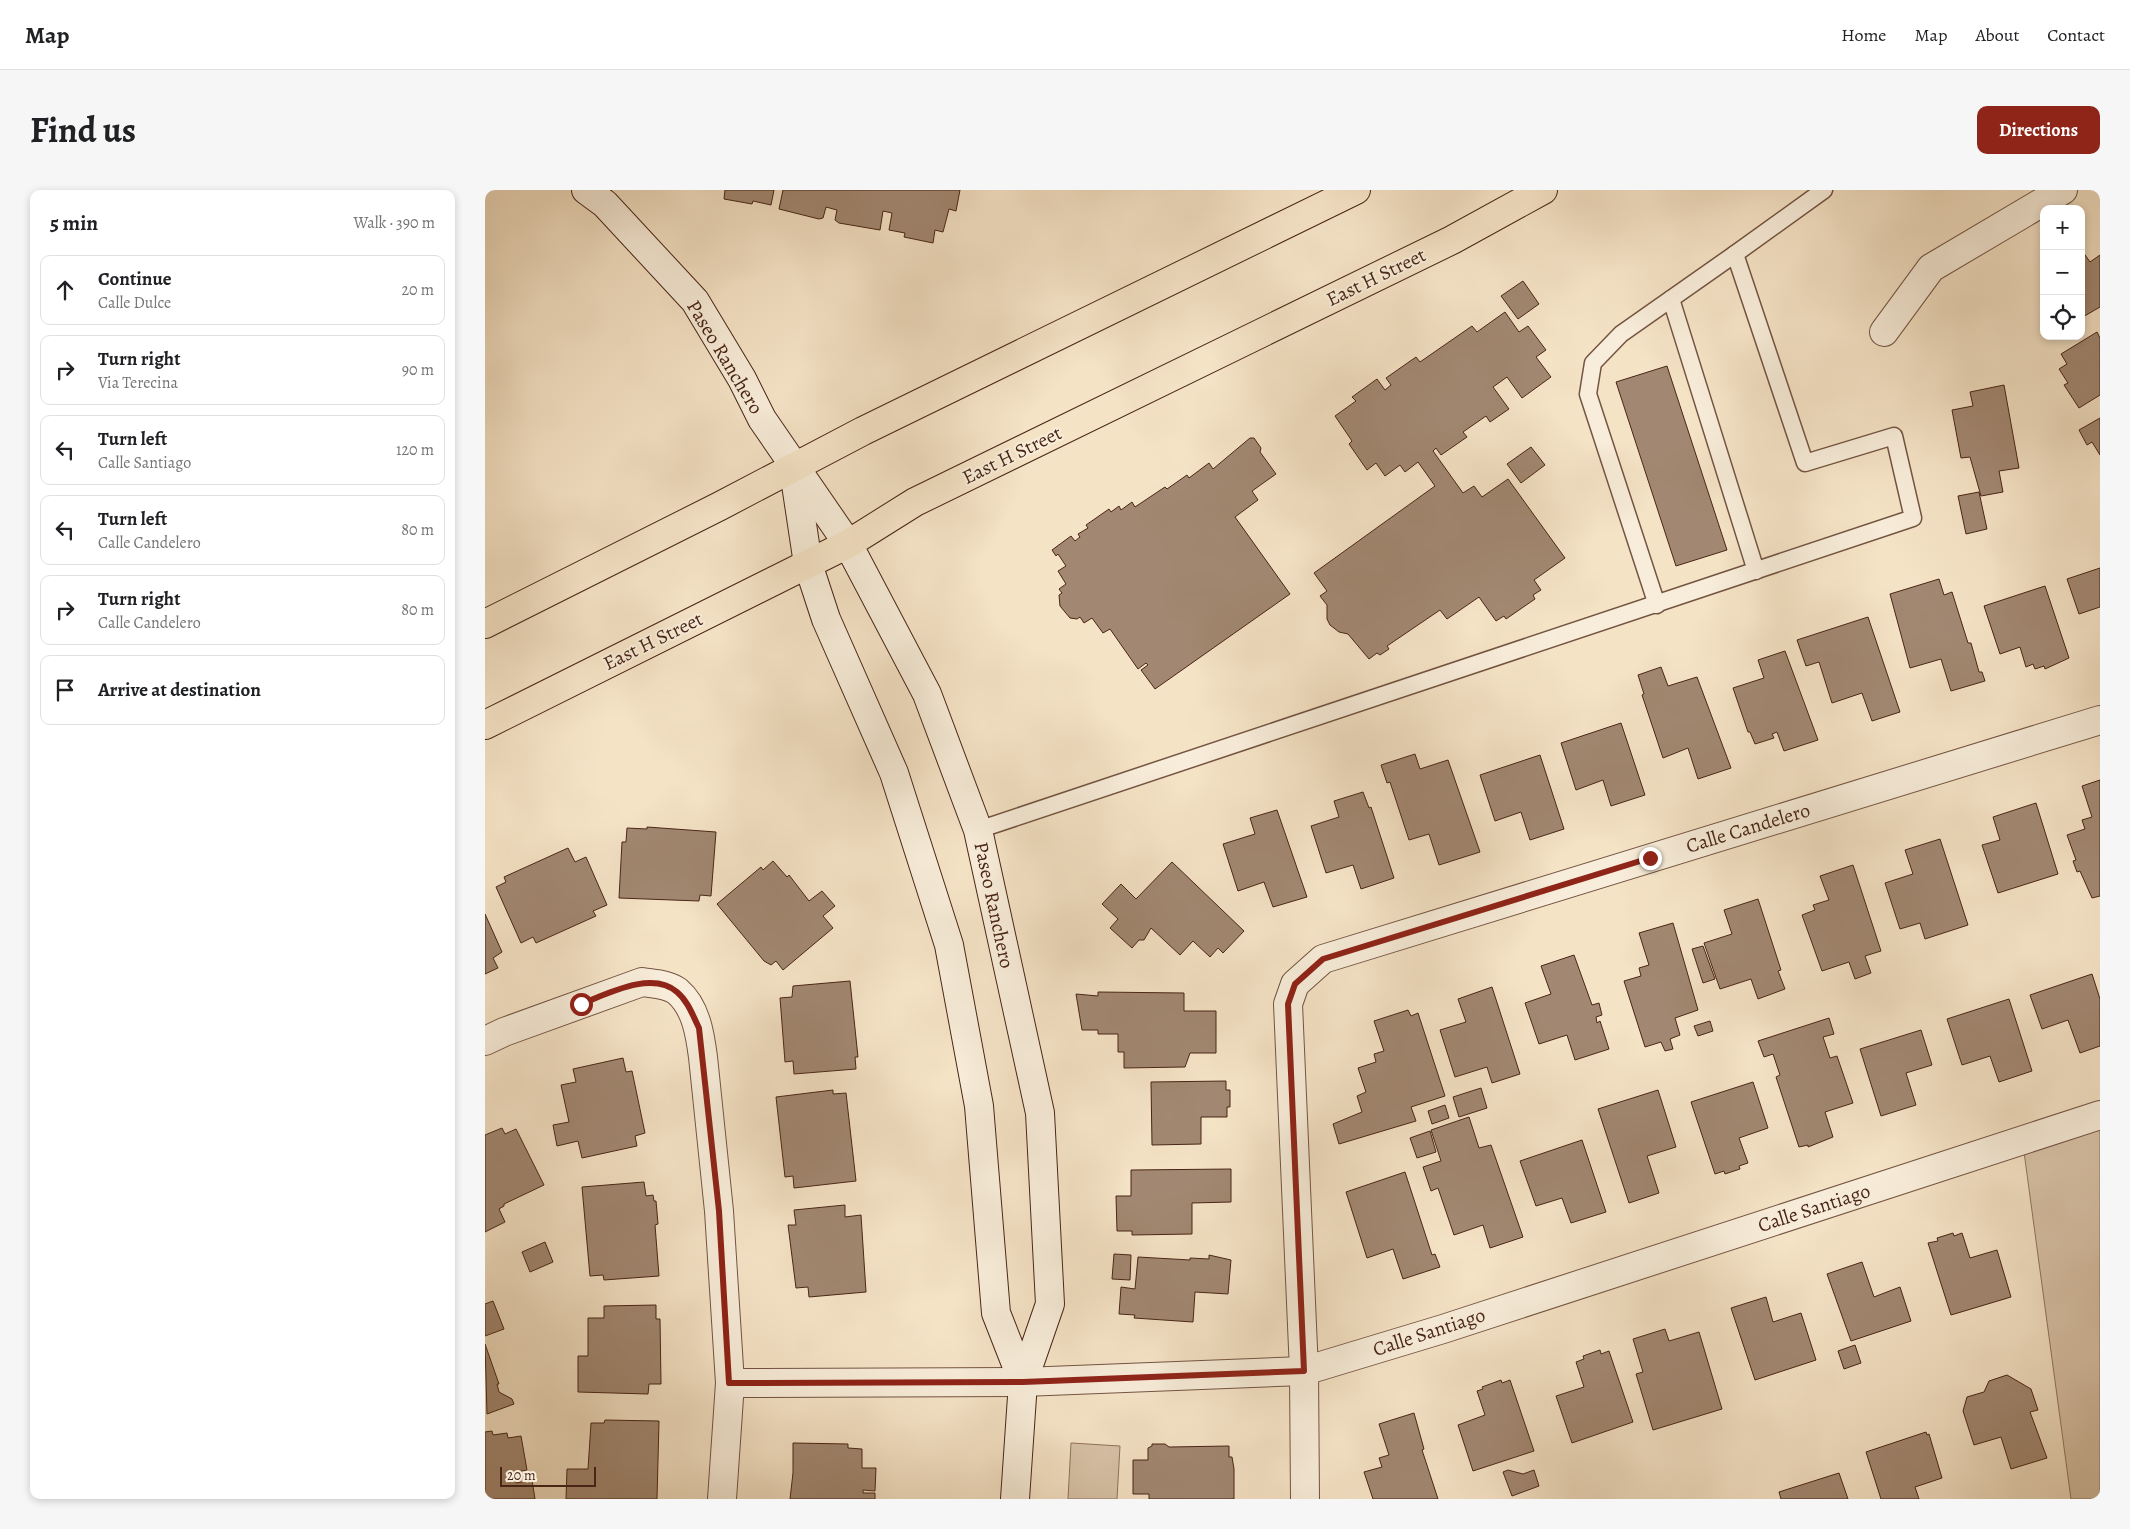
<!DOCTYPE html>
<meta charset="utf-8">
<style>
:root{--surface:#fff;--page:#f6f6f6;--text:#202124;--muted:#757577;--line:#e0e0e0;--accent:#8f2418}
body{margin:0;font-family:Alegreya,serif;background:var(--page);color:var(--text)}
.controls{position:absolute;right:15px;top:15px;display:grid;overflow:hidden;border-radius:10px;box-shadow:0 2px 8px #0003}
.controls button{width:45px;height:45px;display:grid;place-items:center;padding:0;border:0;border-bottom:1px solid var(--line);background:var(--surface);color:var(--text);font:25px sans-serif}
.scale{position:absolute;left:15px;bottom:12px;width:96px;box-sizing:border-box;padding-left:5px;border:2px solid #492516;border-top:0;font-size:14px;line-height:18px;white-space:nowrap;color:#492516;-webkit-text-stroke:4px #f8edda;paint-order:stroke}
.stop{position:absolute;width:15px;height:15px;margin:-11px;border:4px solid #8f2418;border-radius:50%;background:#fff}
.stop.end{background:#8f2418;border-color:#fff;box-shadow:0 1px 5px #0008}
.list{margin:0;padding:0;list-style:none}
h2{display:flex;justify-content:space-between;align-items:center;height:65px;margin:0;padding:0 20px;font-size:21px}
h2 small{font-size:16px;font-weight:400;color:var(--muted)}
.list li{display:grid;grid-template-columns:32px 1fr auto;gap:15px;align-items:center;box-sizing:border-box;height:70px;margin:0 10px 10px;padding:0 10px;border:1px solid var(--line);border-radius:10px}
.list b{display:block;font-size:19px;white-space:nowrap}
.list p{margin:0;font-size:16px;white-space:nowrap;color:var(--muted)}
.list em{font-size:16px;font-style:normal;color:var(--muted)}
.icon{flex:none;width:28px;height:28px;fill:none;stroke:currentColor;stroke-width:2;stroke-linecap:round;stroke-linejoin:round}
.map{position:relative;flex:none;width:1615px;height:1309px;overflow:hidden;border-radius:10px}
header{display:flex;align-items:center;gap:30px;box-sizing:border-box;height:70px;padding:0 25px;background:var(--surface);border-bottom:1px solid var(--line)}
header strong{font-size:24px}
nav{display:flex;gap:28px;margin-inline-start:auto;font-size:18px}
.intro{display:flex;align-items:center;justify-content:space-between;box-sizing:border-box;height:120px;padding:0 30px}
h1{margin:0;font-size:35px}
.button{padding:12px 22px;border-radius:10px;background:var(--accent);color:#fff;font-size:18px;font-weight:700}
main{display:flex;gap:30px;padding:0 30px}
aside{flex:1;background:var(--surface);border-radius:10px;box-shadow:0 2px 8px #0003}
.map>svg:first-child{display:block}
.green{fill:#d8c3a8;stroke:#90745f}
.building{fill:#a28872;stroke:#492516}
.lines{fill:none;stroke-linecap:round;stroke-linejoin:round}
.service-casing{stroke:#745442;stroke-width:19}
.minor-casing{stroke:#745442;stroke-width:30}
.tertiary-casing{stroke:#745442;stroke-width:30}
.secondary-casing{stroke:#492516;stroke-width:30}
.primary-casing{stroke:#492516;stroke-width:30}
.service{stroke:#f8edda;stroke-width:16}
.minor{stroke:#f8edda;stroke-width:28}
.tertiary{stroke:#f8edda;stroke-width:28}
.secondary{stroke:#f8edda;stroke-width:28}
.primary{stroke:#f5e3c6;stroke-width:28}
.route{stroke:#8f2418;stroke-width:6}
.labels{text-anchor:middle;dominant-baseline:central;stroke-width:4;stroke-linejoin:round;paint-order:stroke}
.street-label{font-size:20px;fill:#492516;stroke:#f8edda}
</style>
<header>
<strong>Map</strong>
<nav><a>Home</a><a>Map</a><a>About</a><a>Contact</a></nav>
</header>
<div class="intro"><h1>Find us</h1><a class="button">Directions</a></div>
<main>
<aside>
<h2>5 min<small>Walk · 390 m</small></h2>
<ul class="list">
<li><svg class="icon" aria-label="ahead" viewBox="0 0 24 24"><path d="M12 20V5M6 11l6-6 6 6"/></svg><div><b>Continue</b><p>Calle Dulce</p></div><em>20 m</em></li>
<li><svg class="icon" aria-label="right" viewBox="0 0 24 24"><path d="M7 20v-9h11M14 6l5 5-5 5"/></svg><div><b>Turn right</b><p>Via Terecina</p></div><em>90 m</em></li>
<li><svg class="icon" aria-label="left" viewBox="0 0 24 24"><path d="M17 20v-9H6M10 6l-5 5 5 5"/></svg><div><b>Turn left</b><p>Calle Santiago</p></div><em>120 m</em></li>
<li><svg class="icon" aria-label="left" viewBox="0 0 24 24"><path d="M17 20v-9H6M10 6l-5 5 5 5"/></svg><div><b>Turn left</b><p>Calle Candelero</p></div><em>80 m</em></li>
<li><svg class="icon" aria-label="right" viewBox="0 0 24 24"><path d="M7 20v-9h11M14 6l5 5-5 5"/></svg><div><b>Turn right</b><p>Calle Candelero</p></div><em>80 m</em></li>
<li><svg class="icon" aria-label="arrive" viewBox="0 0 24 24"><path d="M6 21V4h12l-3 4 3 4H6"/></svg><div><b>Arrive at destination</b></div></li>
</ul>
</aside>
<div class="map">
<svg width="1615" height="1309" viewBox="0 0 1615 1309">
<rect width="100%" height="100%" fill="#f5e3c6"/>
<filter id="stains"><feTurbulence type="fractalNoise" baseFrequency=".004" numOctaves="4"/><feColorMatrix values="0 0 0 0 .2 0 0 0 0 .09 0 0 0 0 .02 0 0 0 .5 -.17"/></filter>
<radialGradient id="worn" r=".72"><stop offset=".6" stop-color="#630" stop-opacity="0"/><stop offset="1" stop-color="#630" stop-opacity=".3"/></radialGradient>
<g class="green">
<path d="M1615,937V1309H1586L1539,962Z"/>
<path d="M586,1253L635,1256L632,1309H583Z"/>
</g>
<g class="building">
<path d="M240,0H289L286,15L268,11L267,14L239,9Z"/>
<path d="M298,0H475L471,21L464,19L458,42L450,40L448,53L419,47L420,43L404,40L407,23L398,21L395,40L354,33L350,30L352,20L341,17L338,28L334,29L294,19Z"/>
<path d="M1598,62L1605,72L1615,65V117L1596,128V63Z"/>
<path d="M1038,91L1054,114L1033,129L1016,106Z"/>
<path d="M1020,122L1034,142L1043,136L1061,160L1051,167L1066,187L1037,208L1022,187L1008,197L1024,219L1005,232L1001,226L978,242L982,247L956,265L951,258L948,261L978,303L989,296L997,307L1023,289L1080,368L1049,390L1056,400L1048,405L1050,409L1021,429L1019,426L1011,431L994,407L962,429L955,420L902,456L904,459L895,465L892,463L884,469L863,444L854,442L845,435L842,429V415L835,406L842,401L829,383L950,296L933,272L920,282L915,275L900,286L891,273L882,280L864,254L867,251L850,226L871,211L867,207L892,189L900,200L906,195L901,188L931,167L935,172L987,136L992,142Z"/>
<path d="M1612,142L1615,148V205L1594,218L1579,195L1583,193L1574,179L1582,174L1576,164Z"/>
<path d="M1182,176L1242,360L1191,376L1131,192Z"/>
<path d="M1519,195L1534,278L1514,281L1518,302L1496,306L1485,267L1476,268L1467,220L1488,216L1485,202Z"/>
<path d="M1615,228V265L1607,252L1602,255L1594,240Z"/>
<path d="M765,248H769L776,258L775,262L791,284L767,301L773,310L750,327L805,404L670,499L656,480L663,475L661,473L653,479L625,439L618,443L607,428L599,433L595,427L592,429L585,428L575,416L574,405L577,403L574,399L581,394L573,381L581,376L573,364L571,366L567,360L586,346L590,351L595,347L593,344L603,338L601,335L624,319L626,322L634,316L636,320L647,312L650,317L680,297L682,299L702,285L704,288L724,273L728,279Z"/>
<path d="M1046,257L1060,275L1036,293L1022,274Z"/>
<path d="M1494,302L1502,339L1481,344L1473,306Z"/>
<path d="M1615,378V417L1594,424L1582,389Z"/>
<path d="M1454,389L1459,405L1467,402L1483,453H1486L1494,482H1497L1500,491L1466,501L1456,469L1425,478L1405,404Z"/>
<path d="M1560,396L1584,468L1560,479L1559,476L1550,479L1548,474L1541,477L1535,457L1515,464L1499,416Z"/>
<path d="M1383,427L1415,522L1387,531L1377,503L1347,513L1334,472L1321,476L1312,450Z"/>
<path d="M1300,461L1333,550L1299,561L1292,542L1287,544L1289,548L1270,554L1265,542H1263L1248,498L1279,488L1273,470Z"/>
<path d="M1176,477L1183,496L1212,487L1246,578L1213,589L1203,558L1178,568L1157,505L1159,504L1153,485Z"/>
<path d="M1136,533L1160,605L1126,616L1118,590L1091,600L1076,553Z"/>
<path d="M930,564L935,579L963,570L995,662L954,675L944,644L924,650L905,592L902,593L896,575Z"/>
<path d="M1055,565L1079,639L1045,650L1036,622L1010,631L995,585Z"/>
<path d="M1615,590V706L1607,708L1595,681L1592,682L1588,671L1591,670L1582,645L1600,639L1597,630L1607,627L1597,596Z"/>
<path d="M878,602L884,618L886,617L909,688L876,699L868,675L841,683L826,636L854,627L849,611Z"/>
<path d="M1551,613L1573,684L1513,703L1497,655L1515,650L1508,627Z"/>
<path d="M792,620L822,707L788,717L779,692L753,701L738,654L770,644L765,628Z"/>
<path d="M162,637L231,642L226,706L215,705L214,711L134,708L137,652H141L142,638L162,639Z"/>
<path d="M1455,649L1483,735L1440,749L1435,733L1415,739L1400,693L1428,684L1420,660Z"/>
<path d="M83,658L90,672L101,667L122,715L108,721L111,726L51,753L48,747L36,753L11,697L21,692L19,687Z"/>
<path d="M288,671L302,687L304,685L324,711L337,701L350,716L338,726L348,738L298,780L291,771L286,775L279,771L232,714L276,677L278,680Z"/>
<path d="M687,672L759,741L738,763L733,758L725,767L708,751L695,765L666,738L659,750H654L647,758L625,738L633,729L617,714L636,694L651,709Z"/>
<path d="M1368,675L1396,761L1380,766L1386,783L1370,789L1364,772L1337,781L1317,725L1330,720L1328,715L1344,710L1335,686Z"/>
<path d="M1273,709L1296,780L1293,781L1300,799L1273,809L1266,789L1235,799L1219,753L1247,744L1239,720Z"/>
<path d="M0,724L17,762L8,768L13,778L0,784Z"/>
<path d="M1188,733L1213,820L1190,828L1195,845L1185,849L1188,859L1180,861L1176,852L1160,857L1139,791L1156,786L1154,778L1164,775L1154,743Z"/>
<path d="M1218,756L1230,789L1218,793L1207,759Z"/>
<path d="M1089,765L1107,815L1114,813L1117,825L1111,827L1112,833L1115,831L1124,859L1090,870L1082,845L1054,854L1040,813L1066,804L1056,776Z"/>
<path d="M1607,784L1615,809V856L1595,863L1583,830L1557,839L1545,805Z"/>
<path d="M365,791L373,867H370L371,879L309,884L308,871L300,872L295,808L307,807L308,796Z"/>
<path d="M1007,797L1035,884L1007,893L1002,877L970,887L955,840L981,832L973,809Z"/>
<path d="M613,802L699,803V821H731V863H705L700,877L639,878V862H633V844H613V840H597L591,804L613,806Z"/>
<path d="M1524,809L1547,881L1514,892L1505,866L1477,875L1462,829Z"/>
<path d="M923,820L926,826L933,823L960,906L926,917L931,931L854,954L848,934L877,922L872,906L881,902L873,878L891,872L889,864L899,861L889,831Z"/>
<path d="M1344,828L1349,844L1338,847L1345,868L1352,866L1368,913L1340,922L1348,947L1323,957V955L1314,957L1291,887L1295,885L1288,864L1279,867L1273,851Z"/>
<path d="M1225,831L1228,841L1213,846L1209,836Z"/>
<path d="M1436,840L1447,875L1421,883L1431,915L1396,926L1375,859Z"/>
<path d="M138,868L141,882L147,881L160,943L150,946L152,956L97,968L93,951L72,956L68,935L84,932L76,895L91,892L88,879Z"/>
<path d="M741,891V900H745V917H742V927H716V954L667,955L666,892Z"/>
<path d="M1268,892L1283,938L1254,948L1263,973L1254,976L1255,979L1240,984L1239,981L1230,984L1206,912Z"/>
<path d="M996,898L1002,918L974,927L968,907Z"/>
<path d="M348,900V904L361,903L371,991L309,998L308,986L300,987L291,907Z"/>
<path d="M1173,900L1191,957L1162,966L1174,1003L1144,1013L1113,919Z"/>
<path d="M960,915L964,928L947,934L943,921Z"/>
<path d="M984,927L994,958L1006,955L1038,1047L1005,1058L998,1035L969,1045L953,998L946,1001L938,977L956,971L946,940Z"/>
<path d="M17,938L20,944L31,939L59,995L19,1014V1016L14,1019L20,1032L0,1042V945Z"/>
<path d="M945,941L951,962L932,968L925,948Z"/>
<path d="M1097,950L1121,1022L1086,1033L1077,1008L1051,1016L1035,971Z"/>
<path d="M746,979V1012L707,1013V1044L647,1045V1041H632L631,1006H646V980Z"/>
<path d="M920,982L947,1065L950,1064L955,1077L918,1089L908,1059L882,1068L861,1002Z"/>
<path d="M159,992L161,1006L168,1005L169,1011H171L173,1034L170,1035L174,1086L119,1090L118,1085L105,1086L97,997Z"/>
<path d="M360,1015V1027L376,1025L381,1102L324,1107L323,1097L311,1098L303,1035H311L309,1020Z"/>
<path d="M1468,1043L1469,1046L1477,1043L1485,1068L1512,1060L1526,1107L1466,1125L1443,1053L1453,1051L1452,1048Z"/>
<path d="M60,1052L68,1072L45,1082L37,1062Z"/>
<path d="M629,1064L646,1065L645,1090L627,1089Z"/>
<path d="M724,1065L746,1070L743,1104L710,1102L708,1132L649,1128L650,1125L634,1124L636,1097L650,1099L653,1067L705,1070V1068L724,1069Z"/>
<path d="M1377,1072L1389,1107L1415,1097L1426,1131L1366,1151L1342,1084Z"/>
<path d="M1281,1107L1288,1132L1316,1123L1331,1170L1270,1190L1246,1118Z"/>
<path d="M8,1111L19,1139L0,1146V1114Z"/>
<path d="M171,1115V1129H175L176,1194H164L163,1204L93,1202V1166H103V1128H119V1116Z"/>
<path d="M1180,1139L1184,1151L1214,1142L1237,1219L1168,1240L1151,1184L1158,1182L1148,1149Z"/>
<path d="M0,1154L14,1194H12L14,1202L27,1209L29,1214L2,1224Z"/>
<path d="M1370,1155L1376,1173L1359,1179L1353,1161Z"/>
<path d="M1115,1160L1116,1164L1124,1161L1148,1232L1087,1253L1071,1206L1099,1197L1091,1172L1099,1169L1098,1166Z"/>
<path d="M1522,1185L1546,1199L1553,1220L1545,1222L1562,1268L1526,1279L1516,1247L1489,1255L1478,1221L1482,1207L1499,1202L1504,1191Z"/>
<path d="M1016,1190L1017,1193L1025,1190L1049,1261L988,1281L973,1235L1000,1225L992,1201L998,1199L997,1197Z"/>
<path d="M929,1223L939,1259L937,1260L953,1309H888L879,1282L897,1277L894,1268L904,1265L894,1234Z"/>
<path d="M120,1230L174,1231L172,1309H81L82,1279H103L106,1233H119Z"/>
<path d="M7,1241L8,1245L22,1243L23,1248L36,1246L42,1280L31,1282V1293L47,1290L50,1309H0V1242Z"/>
<path d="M1441,1242L1442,1245L1444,1244L1457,1288L1430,1297L1434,1309H1396L1381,1262Z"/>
<path d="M308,1253L363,1254V1258L377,1259V1278H391L390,1301L378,1300V1303H390V1309H305L308,1283Z"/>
<path d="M667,1254H680L684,1257L744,1256V1267H747L749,1279V1309H664V1304H648V1270H663V1258L667,1256Z"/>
<path d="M1023,1280L1038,1284L1049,1280L1054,1296L1027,1306L1018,1282Z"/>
<path d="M1354,1283L1363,1309H1296L1294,1302Z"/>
</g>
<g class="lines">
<g class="service-casing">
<g id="service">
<path d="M1186,109L1271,381"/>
<path d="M1172,415L1103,204L1108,173L1136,144L1250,64"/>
<path d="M493,640L1428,328L1409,246L1320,273L1250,64L1339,0"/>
</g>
</g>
<g class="minor-casing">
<g id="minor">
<path d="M1399,142L1446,78L1578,0"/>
<path d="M0,851L19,842L157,792C168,794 182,794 192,801C211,817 215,844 218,867L234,1021L245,1193L237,1309"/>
<path d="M245,1193L538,1192"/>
<path d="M820,1309L819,1181L803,814L810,794L838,769L1615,530"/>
</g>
</g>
<g class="tertiary-casing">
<path id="tertiary" d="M538,1192L819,1181L958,1139L1615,925"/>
</g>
<g class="secondary-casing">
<g id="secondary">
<path d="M101,0L120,14L210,111L257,189L277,229L363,354L442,504L493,640L555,923L565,1114L538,1192L530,1309"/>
<path d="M309,281L323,374L341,429L409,583L464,755L494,916L511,1123L538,1192"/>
</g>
</g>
<g class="primary-casing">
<g id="primary">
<path d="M0,434L235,316L378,241L871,0"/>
<path d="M0,535L363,354L430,312L967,50L1058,0"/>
</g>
</g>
<use href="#service" class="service"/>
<use href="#minor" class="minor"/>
<use href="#tertiary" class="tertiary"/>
<use href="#secondary" class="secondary"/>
<use href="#primary" class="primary"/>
</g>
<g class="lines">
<path class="route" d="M96,814C122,804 167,780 192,802C203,811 208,826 214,838L234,1021L244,1193L538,1192L819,1181L803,814L810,794L838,769L1165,668"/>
</g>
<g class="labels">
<g class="street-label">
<text transform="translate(891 87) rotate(-26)">East H Street</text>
<text transform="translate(240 167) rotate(59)">Paseo Ranchero</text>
<text transform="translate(527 265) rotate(-26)">East H Street</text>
<text transform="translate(168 451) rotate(-26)">East H Street</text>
<text transform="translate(1263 638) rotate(-17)">Calle Candelero</text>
<text transform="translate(509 715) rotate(78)">Paseo Ranchero</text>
<text transform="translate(1329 1018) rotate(-18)">Calle Santiago</text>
<text transform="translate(944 1142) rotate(-18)">Calle Santiago</text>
</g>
</g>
<rect width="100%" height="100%" filter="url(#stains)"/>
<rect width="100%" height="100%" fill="url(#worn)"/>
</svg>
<div class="controls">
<button>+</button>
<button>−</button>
<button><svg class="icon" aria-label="locate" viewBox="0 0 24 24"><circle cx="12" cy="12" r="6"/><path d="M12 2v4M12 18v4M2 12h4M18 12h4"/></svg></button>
</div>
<div class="scale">20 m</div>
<div class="stop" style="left:96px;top:814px"></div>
<div class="stop end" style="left:1165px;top:668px"></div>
</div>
</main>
